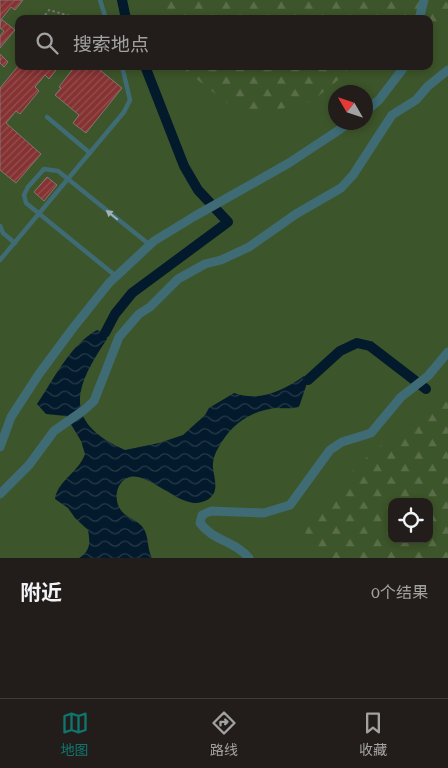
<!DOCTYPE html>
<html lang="zh">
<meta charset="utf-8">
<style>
:root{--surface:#221d1a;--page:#2e2a27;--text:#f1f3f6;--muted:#a2a2a2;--line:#3f3b39;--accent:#0f766e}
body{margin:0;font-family:"Roboto Serif","Noto Sans SC",serif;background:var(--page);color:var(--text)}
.controls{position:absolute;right:15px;bottom:15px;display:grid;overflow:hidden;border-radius:10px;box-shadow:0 2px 8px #0003}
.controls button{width:45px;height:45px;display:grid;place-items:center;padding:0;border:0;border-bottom:1px solid var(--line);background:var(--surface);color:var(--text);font:25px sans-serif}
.compass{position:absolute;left:328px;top:85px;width:45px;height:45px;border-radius:50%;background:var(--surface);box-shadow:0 2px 8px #0003;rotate:309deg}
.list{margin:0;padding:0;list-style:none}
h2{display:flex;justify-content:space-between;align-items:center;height:65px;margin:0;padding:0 20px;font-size:21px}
h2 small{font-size:16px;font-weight:400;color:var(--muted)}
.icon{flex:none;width:28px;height:28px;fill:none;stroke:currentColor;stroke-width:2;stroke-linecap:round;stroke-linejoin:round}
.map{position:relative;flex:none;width:448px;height:558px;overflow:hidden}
.search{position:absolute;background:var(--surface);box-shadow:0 2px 8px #0003;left:15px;right:15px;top:15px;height:55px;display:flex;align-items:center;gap:12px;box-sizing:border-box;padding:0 18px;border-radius:10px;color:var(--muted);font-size:19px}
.sheet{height:140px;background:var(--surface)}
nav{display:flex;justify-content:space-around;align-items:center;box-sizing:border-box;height:70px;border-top:1px solid var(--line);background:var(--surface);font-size:14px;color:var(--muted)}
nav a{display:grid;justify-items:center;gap:2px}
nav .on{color:var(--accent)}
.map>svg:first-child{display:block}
.grass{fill:#3d552a;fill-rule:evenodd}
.forest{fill:url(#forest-firs);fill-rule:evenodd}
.water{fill:url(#water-waves)}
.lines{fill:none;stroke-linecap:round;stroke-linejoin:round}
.canal{stroke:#021a2b;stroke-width:10}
.building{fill:url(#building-hatch);stroke:#807675}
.path{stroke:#7a7572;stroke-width:2;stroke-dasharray:2.5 2.5;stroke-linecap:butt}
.lane{stroke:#3e6b74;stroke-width:4.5}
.street{stroke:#3e6b74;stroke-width:9}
.oneway{fill:#a3b2b4}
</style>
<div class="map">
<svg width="448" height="558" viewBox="0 0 448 558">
<defs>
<pattern id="forest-firs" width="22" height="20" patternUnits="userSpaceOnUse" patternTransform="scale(1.25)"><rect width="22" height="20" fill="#3d552a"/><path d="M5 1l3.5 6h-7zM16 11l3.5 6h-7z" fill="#596d48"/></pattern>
<pattern id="water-waves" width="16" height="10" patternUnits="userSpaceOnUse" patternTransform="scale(1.25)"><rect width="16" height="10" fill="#021a2b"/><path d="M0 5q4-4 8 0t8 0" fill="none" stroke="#273b49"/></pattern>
<pattern id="building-hatch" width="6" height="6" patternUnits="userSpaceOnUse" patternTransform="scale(1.25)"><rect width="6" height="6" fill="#853232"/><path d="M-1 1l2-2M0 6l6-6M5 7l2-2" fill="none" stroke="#964f4f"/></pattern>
</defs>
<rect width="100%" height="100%" fill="#2d2723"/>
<path class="grass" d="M0,0H448V438L325,537L367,558H0ZM19,19H429V66H19ZM336,92H366V122H336Z"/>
<g class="forest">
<path d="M156,0H448V24L429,26V19H161Z"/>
<path d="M180,66H351L338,80L311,102L245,117Z"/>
<path d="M448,392V558H320L305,538L307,516L368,456ZM392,502H429V539H392Z"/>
</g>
<path class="water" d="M97,330L105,333L107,339C74,388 62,422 125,450L159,443L183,435L205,415L209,408L234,393C259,402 283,391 304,376L308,380L299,407C291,409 285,408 277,408C254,410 236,421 223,440C218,448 212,457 213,468C214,478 219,489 211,497C207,501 200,503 194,503C174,500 158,482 138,477C121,473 112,493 119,507C124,518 138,519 144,529C149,538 147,549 152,558H79C91,551 90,542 88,530L75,518L68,508L55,499C58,480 79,472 85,454L81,441L66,416L46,414L37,404C54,379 70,345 97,330Z"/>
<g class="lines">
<g class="canal">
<path d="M122,0L126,19"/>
<path d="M105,333L115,314L132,293L228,222L198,190L184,166L145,66"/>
<path d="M308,380L340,351L357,343L370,346L426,389"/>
</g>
</g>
<g class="building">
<path d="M0,0H23L15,10L11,7L0,21Z"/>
<path d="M1,19L15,30L0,48V36L4,31L0,28Z"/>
<path d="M0,54L8,62L4,67L0,63Z"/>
<path d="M19,65L59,66L49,79L45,75L35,87L39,91L20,114L16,111L6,123L41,154L16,183L0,170V88Z"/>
<path d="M75,66H95L122,88L86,133L73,123L79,115L55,95L61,88L59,87Z"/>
<path d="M47,177L57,185L44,201L34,192Z"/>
</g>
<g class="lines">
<path class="path" d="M42,19L49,10L70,16L98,17"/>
<g class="lane">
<path d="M100,0L106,19"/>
<path d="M47,117L90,153"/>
<path d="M0,226L3,233L15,243"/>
<path d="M0,260L124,112L130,100L122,66"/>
<path d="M117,277L26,203L24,195L28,187L44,169L58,171L150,245"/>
</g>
<g class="street">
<path d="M419,19L424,0"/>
<path d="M366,111L379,100L405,66"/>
<path d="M0,447L11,417L39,374L73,328L109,283L154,241L195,216L289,163L351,122"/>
<path d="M0,494L29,465L54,431L84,410L94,401L119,337L139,314L150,307L178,279L205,264L221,260L249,247L296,214L341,188L353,175L392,115L416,100L428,86L448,70"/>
<path d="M249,558C235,541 213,541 200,523L202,515L211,511L264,513L290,505L330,450L342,442L371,433L401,397L428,376L448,352"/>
</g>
</g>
<defs><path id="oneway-solid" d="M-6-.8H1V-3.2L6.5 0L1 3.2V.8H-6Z" transform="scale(1.25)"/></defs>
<use class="oneway" href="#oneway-solid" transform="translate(112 215) rotate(-141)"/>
</svg>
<div class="controls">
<button><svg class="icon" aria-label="locate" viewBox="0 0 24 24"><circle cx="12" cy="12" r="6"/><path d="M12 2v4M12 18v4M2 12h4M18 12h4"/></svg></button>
</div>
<svg class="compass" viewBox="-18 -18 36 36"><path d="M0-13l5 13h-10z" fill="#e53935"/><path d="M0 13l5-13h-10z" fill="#a2a2a2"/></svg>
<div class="search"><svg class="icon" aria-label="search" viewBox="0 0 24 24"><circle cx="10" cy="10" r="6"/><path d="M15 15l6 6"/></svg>搜索地点</div>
</div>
<section class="sheet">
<h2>附近<small>0个结果</small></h2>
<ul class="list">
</ul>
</section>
<nav>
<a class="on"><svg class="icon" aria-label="map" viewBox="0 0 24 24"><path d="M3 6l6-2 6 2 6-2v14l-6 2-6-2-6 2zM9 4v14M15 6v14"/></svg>地图</a>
<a><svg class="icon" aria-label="directions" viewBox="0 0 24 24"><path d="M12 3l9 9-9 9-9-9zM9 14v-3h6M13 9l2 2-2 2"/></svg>路线</a>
<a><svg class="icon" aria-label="saved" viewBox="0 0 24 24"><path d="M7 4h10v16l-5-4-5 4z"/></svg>收藏</a>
</nav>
